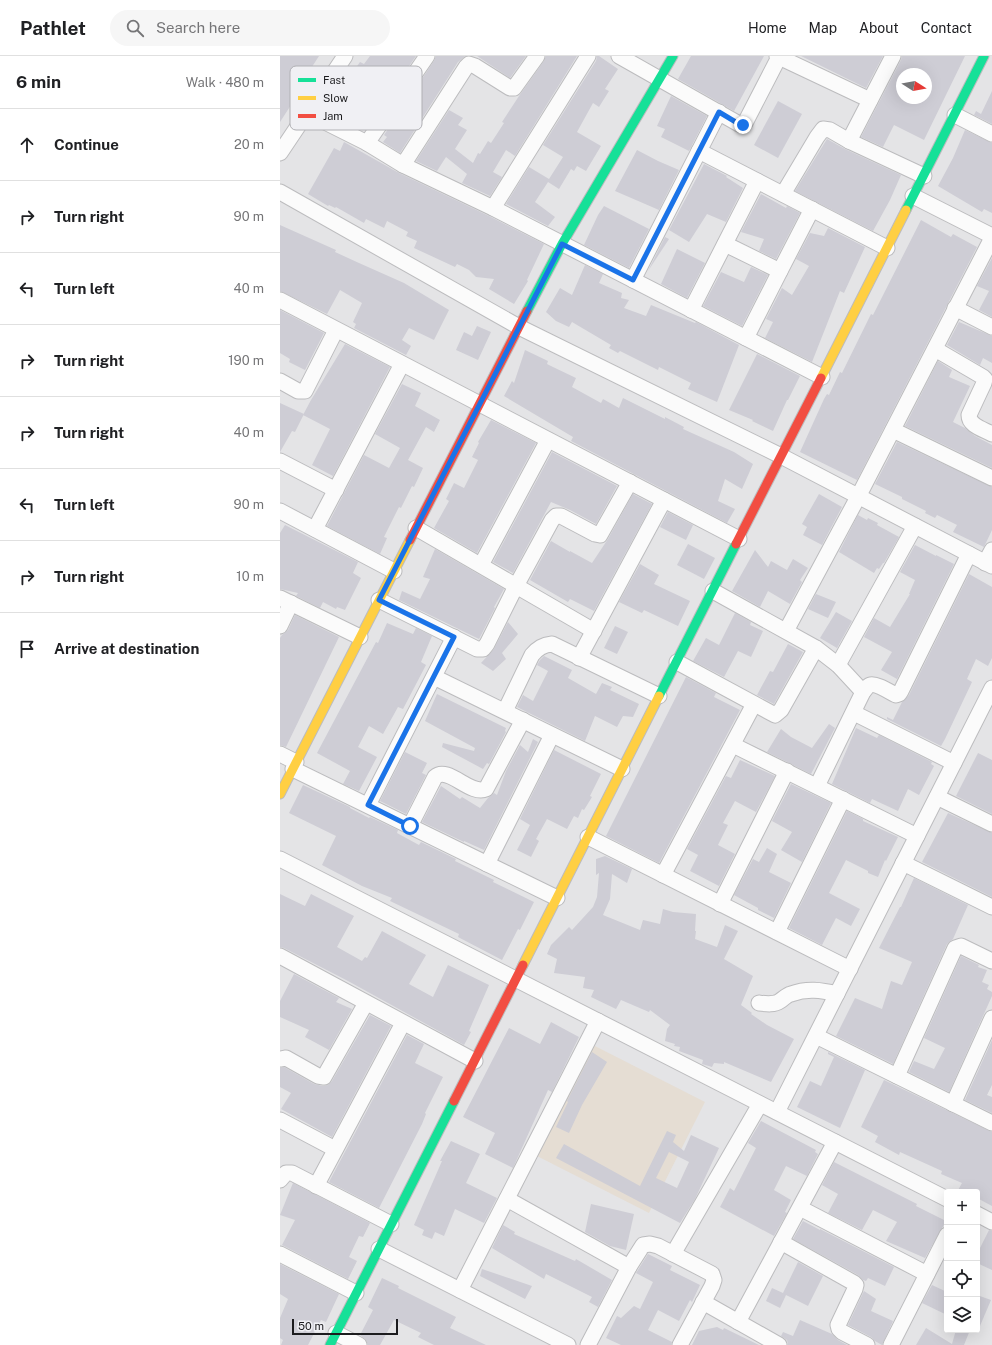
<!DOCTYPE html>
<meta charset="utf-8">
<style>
:root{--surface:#fff;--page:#f6f6f6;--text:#202124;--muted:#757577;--line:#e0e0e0}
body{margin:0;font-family:"Public Sans",sans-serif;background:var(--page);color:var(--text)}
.controls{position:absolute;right:12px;bottom:12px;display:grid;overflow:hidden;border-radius:4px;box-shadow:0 4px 16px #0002}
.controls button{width:36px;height:36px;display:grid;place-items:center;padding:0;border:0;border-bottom:1px solid var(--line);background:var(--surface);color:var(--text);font:20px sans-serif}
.compass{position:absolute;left:616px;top:12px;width:36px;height:36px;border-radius:50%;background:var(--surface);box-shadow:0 4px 16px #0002;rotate:101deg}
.scale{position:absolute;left:12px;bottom:10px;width:106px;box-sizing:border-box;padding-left:4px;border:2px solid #1c1c1e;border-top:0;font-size:11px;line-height:14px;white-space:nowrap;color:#1c1c1e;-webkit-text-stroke:3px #f0f0f4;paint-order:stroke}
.stop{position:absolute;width:12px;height:12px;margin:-9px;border:3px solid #1a73e8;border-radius:50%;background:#fff}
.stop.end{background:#1a73e8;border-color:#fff;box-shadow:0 1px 4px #0008}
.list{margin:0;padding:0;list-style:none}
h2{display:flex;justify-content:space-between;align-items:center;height:52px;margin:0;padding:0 16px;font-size:17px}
h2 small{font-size:13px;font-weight:400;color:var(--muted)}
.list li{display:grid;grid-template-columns:26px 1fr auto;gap:12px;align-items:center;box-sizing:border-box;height:72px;padding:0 16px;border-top:1px solid var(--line)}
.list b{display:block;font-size:15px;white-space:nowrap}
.list em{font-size:13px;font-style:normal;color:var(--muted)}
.icon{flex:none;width:22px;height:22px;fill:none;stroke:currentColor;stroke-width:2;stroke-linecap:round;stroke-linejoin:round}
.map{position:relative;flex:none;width:712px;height:1289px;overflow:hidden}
header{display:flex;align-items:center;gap:24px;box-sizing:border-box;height:56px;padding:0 20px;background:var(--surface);border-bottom:1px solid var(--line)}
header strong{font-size:19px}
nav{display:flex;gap:22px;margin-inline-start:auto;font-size:14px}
.search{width:280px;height:36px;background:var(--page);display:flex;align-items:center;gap:10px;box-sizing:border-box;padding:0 14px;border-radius:22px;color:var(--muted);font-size:15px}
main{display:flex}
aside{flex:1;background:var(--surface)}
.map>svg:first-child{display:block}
.education{fill:#e5ddd3}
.building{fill:#cecdd5;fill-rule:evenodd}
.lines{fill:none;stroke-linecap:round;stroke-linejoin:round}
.street-casing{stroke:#bcbcbe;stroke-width:17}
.fast-casing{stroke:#bcbcbe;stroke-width:11}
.slow-casing{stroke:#bcbcbe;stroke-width:11}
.jam-casing{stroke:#bcbcbe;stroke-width:11}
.street{stroke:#fbfbfb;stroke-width:15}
.fast{stroke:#16e098;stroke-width:9}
.slow{stroke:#ffcf43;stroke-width:9}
.jam{stroke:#f24e42;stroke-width:9}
.route{stroke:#1a73e8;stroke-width:5}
.key{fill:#f0f0f4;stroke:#b0b0b4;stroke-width:1}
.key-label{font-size:11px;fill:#1c1c1e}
</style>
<header>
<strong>Pathlet</strong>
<div class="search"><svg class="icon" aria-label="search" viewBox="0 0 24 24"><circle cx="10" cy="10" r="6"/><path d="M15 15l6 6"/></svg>Search here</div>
<nav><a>Home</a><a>Map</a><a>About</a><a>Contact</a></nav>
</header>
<main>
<aside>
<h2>6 min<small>Walk · 480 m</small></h2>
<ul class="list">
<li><svg class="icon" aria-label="ahead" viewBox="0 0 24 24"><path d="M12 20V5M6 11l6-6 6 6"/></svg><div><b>Continue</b></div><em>20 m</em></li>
<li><svg class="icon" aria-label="right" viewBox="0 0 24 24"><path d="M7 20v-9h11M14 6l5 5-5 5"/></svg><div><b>Turn right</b></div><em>90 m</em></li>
<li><svg class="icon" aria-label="left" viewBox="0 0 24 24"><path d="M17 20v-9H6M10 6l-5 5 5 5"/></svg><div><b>Turn left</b></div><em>40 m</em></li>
<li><svg class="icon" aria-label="right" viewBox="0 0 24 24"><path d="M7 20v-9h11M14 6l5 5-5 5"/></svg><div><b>Turn right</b></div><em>190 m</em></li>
<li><svg class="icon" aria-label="right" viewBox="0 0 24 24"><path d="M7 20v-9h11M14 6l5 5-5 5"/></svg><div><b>Turn right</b></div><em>40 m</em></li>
<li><svg class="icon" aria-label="left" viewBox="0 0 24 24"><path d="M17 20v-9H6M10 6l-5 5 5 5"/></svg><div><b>Turn left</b></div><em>90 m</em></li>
<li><svg class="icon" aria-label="right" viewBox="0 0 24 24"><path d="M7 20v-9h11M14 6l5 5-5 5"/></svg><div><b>Turn right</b></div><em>10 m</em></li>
<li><svg class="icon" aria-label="arrive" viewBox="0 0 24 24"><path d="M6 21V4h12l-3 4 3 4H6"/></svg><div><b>Arrive at destination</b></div></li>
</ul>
</aside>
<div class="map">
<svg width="712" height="1289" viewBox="0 0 712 1289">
<rect width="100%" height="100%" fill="#e4e4e6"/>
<path class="education" d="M311,988L425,1046L369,1157L255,1099Z"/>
<g class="building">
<path d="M0,0H39L26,20L30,23L23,33L22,32L0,66Z"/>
<path d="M90,0H136L87,71L77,72L45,56L80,6L84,8Z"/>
<path d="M156,0H185L178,6L120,97L103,86L107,81L104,79L154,5Z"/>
<path d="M197,0H246L230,22Z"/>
<path d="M266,0H297L235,100L226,94L213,116L222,121L210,140L182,127L187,118L166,101L157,115L136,105L169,54L183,62L178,69L187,74L175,93L193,107L198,97L200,98L208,85L211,87L224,67L222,66L239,40L264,5Z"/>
<path d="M317,0H319L338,13L325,33L329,35L319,51L313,47L297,76L321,90L306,115L297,110L294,115L291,113L279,133L268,126L255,146L275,161L268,170L226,148L249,111L269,123L283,101L263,89L316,5Z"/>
<path d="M411,0H484L454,55L398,23Z"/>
<path d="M521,0H603L586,32Z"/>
<path d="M622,0H685L644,84L614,69L603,91L581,81L621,4ZM622,18H646V42H622Z"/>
<path d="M712,35V68L694,59L696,55L701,58Z"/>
<path d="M391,40L427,60L409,95L381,81L385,73L377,70Z"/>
<path d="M498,45L522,58L498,102L474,89Z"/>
<path d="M685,74L712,87V157L704,153L702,156L658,130L673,102Z"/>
<path d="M547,83L565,93L621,119L610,144L593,175L515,135Z"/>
<path d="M64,86L119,117L209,160L264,188L247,224L248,225L234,248L209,233L214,223L196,221L189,214L177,208L175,211L134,192L137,185L126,180L128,176L107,165L104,172L86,163L84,167L56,151L55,152L49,149L48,150L28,138L54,92L60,95Z"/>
<path d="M357,94L378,105L399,114L379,154L335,135Z"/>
<path d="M424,108L447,120L446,121L463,132L446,166L427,158L409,186L389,174Z"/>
<path d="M481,138L506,152L507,150L520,157L496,203L479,195L484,183L461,176Z"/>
<path d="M324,150L369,173L349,212L304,189L318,159Z"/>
<path d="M641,164L671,181L673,178L697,191L577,424L520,396L544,343L547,338L549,339L560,316L562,317L591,258L593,259Z"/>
<path d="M0,169L56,194L55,196L79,207L124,227L169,254L154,284L129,272L122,284L131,290L126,299L74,272L76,268L73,266L82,247L60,234L47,258L0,235Z"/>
<path d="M548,172L585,191L564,237L560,235L532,306L485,282L493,266L486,263L502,232L512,239L529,210L516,203L530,177L544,180Z"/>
<path d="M385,181L389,183L368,215Z"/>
<path d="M397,193L425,207L407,242L381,228Z"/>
<path d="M712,202V261L699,254L709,235L697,230Z"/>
<path d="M305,209L323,218L319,227L342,237L341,242L349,244L344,252L366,260L371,249L415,267L416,266L459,289L437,346L408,333L411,327L379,311L378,314L340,295L338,297L329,292L331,289L292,266L289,271L276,265L266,256L280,232L292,239Z"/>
<path d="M471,211L488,219L462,270L423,250L441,216L464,226Z"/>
<path d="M0,254L44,277L25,314L9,306L10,303L0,297Z"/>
<path d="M679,266L712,280V307L703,302L700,309L667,289Z"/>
<path d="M197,270L211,276L198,304L176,294L184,276L192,280Z"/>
<path d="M65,288L110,311L53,420L32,409L50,373L23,359L31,344Z"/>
<path d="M245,294L268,305L267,308L273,311L296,322L292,331L321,347L323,343L339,352L343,342L385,363V361L404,371L403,373L454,396L473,408L462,433L445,423L438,445L455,453L447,467L291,385L293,381L224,340L232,325L234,327Z"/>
<path d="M477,298L520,320L508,344H507L493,375L472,365L473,364L449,354Z"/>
<path d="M658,305L672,314L669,321L690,330L673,366L685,372L695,380L712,389V412L625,370Z"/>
<path d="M122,328L141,337L135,350L160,364L154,376L146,371L128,404L143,412L134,431L132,430L121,452L119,451L104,481L107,482L100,498L47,470L84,399L109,412L120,392L95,378Z"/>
<path d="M0,347L24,358L15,376L12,375L0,396Z"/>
<path d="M211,364L256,387L197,497L154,472L169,445L166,443L174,427L184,432L198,404L192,401L199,387L198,386Z"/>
<path d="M617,386L712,431V474L704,491L673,476L677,469L657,459L655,462L645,457L646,455L622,443V441L595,428Z"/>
<path d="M272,396L337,430L316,468L290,454L271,446L233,517L213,506Z"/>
<path d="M353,438L372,448L314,555L290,543L288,546L250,524L271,485L290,496V495L312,507L328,483Z"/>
<path d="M539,438L562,451L542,489L523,479L527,471L522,468Z"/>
<path d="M388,456L413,469L406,484L380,471Z"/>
<path d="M578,459L587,464L588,462L598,467L597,469L619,481L604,507H603L599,513L597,512L594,517L559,496Z"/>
<path d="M5,469L78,506L73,517L81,522L65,554L57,551L56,553L43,546L40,552L16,540L18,537L0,533V477Z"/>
<path d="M408,488L435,502L424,523L397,509Z"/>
<path d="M635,489L656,500V499L674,508L617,623L601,614L612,596L584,581L594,562L610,571L630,538H629L635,524L620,516Z"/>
<path d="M155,493L224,533L214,551L215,552L199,583L119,544L122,535L140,543L150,523L143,521Z"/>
<path d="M475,494L488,511L491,505L507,514L513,503L528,512L520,524L522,526L510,548L488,535L480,551L452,535Z"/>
<path d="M360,508L379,519L374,528L410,545L398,570L364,554L362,557L339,546Z"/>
<path d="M689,518L712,531V602L708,610L696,603L687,623L692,626L665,683L661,690L607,663V661L613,664L622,646L629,639Z"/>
<path d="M536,538L556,546L548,562L528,553Z"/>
<path d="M556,556L572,565L557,592L540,582Z"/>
<path d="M455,557L471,566L470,569L483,575L471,601L458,595L444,621L413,605L426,582L439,589Z"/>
<path d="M15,559L59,581L6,691L0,689V582L2,579L8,574Z"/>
<path d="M228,566L238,578L222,597L226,603L213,615L201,607L214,593Z"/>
<path d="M107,567L133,578L136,572L152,580L141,606L146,609L123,653L118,651L103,678L89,670L78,691L97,701L79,735L63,728L70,715L37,697L96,586L98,587Z"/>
<path d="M335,570L348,576L337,598L324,592Z"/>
<path d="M508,588L523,596L494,648L477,639L490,615L493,616Z"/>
<path d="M264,600L292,614L288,622L316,638L322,627L332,631L330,634L359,648L353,661L343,660L337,671L315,660L305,685L237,651L243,639L253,645L268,615L257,609L260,604Z"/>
<path d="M406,621L436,637L434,641L460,654L379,807L326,780Z"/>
<path d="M157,638L226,672L225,675L226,676L209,708L207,707L203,713L162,691L163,687L194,695L195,692L145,665Z"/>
<path d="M549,668L555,672L531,718L487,696L501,673L511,681L532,692Z"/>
<path d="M576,672L597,682L599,679L652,706L651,708L654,710L639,739L628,733L618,755L592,743L590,747L552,728Z"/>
<path d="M253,683L258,686L204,794L184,785V786L142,766L161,730L180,743L182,741L200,752L208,742L214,737L217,739L226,715L240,689L248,696Z"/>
<path d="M274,694L321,718L310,740L312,741L304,754L302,753L298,762L294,760L287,773L267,763L256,783L259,785L251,801L237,794L250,769L240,763Z"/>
<path d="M125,696L147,707L142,717L146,719L126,758L100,745Z"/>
<path d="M698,697L712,704V758L676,740Z"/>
<path d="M460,704L495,720L476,756L455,745L443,767L448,769L438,789L455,798L439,830L410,815L418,799L407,793L446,720L451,722Z"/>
<path d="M511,728L551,747L522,806L501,794L512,776L492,765Z"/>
<path d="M23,729L70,751V752L89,762L90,761L118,774L117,777L139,789L141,786L176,803L175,805L214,824L213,826L254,846L240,874L238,873L222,904L178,881L179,878L110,845L112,842L82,830L42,809L56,780L9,757Z"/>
<path d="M567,755L583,763V765L618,781L606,805L605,804L598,821L588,817V815L566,804L549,837L580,853L571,870L556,862L542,889L509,872Z"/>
<path d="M668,757L712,777V841L642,806Z"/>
<path d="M487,792L497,798L489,816L511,827L494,862L478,854V852L454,839L473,803L479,806Z"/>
<path d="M325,800L352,813L347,827L332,818L330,843L323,859L360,874L363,864L380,868L383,853L393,856L416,858L415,875H416L415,883L437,891L445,869L458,875L444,903L473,920L461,949L472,957L471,958L487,969L514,983L491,1026L444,1006V1008L434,1007L432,1011L422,1008L423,1004L399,995L400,991L394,990L395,988L385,985L387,973L390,969L370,954L369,956L341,944L336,953L311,941L314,934L303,932L305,921L274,917L277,903L267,898L271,889L289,871L292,874L313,851L317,841L319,817L316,819V803Z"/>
<path d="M634,822L688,849L673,883L667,888L613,1008L556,980L575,942L602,953L611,925L622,929L632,906L599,892L620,851H621Z"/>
<path d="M0,838L25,850L31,838L74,860L57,891L82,905L85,901L87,902L102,875L146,899L129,928L153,941L168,909L209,929L189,975L191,976L184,989L68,925L4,892L0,891Z"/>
<path d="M681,900L699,909L698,911L707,914L702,926L709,929L707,933L712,936V940L669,1036L629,1016L634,1005L654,1013L665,992L644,982Z"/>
<path d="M14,918L59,942L56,946L72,953L49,994L25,981L29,974L0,961V945Z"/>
<path d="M90,959L111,970L52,1081L1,1053L11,1037L0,1031V1012L4,1011L34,1028L43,1030L48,1029L52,1025Z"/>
<path d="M271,966L299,981L272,1036L268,1034L233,1112L205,1098L215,1077L183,1061L229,972L260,988Z"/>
<path d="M127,979L144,988L135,1007L163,1021L145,1057L146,1058L142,1068L99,1152L49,1126Z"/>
<path d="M712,984V1029L707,1039L712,1041V1057L685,1044Z"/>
<path d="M312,996L327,1006L302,1049L289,1077L276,1071L288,1046L287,1045Z"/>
<path d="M548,996L585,1014L560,1072L517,1051L530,1025L541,1030L554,1001L548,998Z"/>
<path d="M604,1024L712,1076V1150L697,1142V1136H677L682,1127L661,1118L662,1115L620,1096L619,1099L595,1086L598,1080L581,1071Z"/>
<path d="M481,1065L536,1094L535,1096L538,1098L527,1120L506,1110L494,1134L511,1144L505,1156L507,1157L494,1180L440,1151L450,1132L454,1135L476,1092L468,1087Z"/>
<path d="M387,1075L396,1079L393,1086L404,1095L411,1079L439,1092L415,1143L400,1167L276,1102L284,1088L360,1130ZM389,1096L409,1106L397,1132L376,1122Z"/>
<path d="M171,1085L200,1098L186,1127L217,1142L204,1167L175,1153L164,1180L155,1176L152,1183L142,1179L144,1174L134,1169L162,1105H160Z"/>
<path d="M554,1106L637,1148L636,1150L666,1165L645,1202L606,1185L617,1166L593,1154L582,1174L548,1157L558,1138L542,1129Z"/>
<path d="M13,1127L90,1167L83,1181L79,1180L69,1201L77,1205L68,1223L2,1189L15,1164L0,1159Z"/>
<path d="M311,1148L354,1158L346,1194L330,1190L305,1176Z"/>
<path d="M523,1165L540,1174V1173L614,1211L605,1230L588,1222L586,1225L583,1224L578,1219L513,1183Z"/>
<path d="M223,1169L235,1176L234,1178L295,1205L296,1203L332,1224L318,1251L309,1246L312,1241L266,1218L264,1223L212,1192Z"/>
<path d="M709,1174L712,1175V1214L697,1207V1198Z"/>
<path d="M368,1198L392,1210L390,1214L420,1229L412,1246L410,1244L399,1265L378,1254L368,1274L392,1286L391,1289H341L326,1282L337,1260L341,1262L354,1250L360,1253L373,1226L356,1217Z"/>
<path d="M518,1206L543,1220L528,1250L506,1239L500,1252L486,1245L492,1232L503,1237Z"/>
<path d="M0,1208L59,1238L46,1266L41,1264L28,1289H1L3,1284L0,1282V1262L8,1243L0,1238Z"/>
<path d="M202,1213L252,1230L245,1243L200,1220Z"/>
<path d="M102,1222L119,1230L118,1232L176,1261L170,1272L206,1289H154L138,1281L141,1277L114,1264L100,1289H88L86,1284L80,1279L93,1254L88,1251Z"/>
<path d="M652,1229L667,1236V1259L642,1247Z"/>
<path d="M584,1235L596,1243L591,1255L613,1265L602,1289L595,1285L591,1281L568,1269Z"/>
<path d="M697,1239L711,1244L697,1277Z"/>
<path d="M520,1264L552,1278L558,1284L567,1289H508L507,1284L501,1280L503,1276L513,1280Z"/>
<path d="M437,1271L443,1274L444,1272L479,1289H412L419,1275Z"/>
<path d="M646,1272L672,1288L676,1274H690L684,1289H636Z"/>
</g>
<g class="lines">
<g class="street-casing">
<g id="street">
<path d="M339,0L459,68L463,69L465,67L499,1L497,0"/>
<path d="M499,0V1L590,44"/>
<path d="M27,57L87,87L123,109L213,152L542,321"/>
<path d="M675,59L712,78"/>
<path d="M569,85L613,0"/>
<path d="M87,87L147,0"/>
<path d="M419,95L607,192"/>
<path d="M0,97L65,0"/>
<path d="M123,109L186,11L189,8L195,10L230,32H234L257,0"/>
<path d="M0,136L239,271L501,400L712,510"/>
<path d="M503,138L537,81L543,73L550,74L569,85L644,120"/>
<path d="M633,140L712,180"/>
<path d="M213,152L308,0"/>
<path d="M445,188L500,215"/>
<path d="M353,224L439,56"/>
<path d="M0,244L459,483"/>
<path d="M675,252L712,271"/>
<path d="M411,254L477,125"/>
<path d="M466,282L500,215L532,153"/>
<path d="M655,293L703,321L705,323L704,327L689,359C689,370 703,373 712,378"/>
<path d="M0,325L18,335H25L56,274"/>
<path d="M613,374L712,422"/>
<path d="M0,405L56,434"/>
<path d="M0,455L114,515"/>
<path d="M136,472L314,575"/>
<path d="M35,473L122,308"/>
<path d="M705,507L712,494"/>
<path d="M201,509L268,384"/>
<path d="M0,542L80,581"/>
<path d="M99,544L197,593H203L207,588L236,530L272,464L276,460H281L315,478L320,479L350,426"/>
<path d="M0,570L11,547"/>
<path d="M506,575L578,441L712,182"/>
<path d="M536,592L558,609L583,636"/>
<path d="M299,602L384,444"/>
<path d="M397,606L495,659L501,654L536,592L433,535"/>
<path d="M558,609L635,470"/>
<path d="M154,621L342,713"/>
<path d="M225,655L252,599C258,592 263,589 272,588L379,640"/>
<path d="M574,657L674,707"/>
<path d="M453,689L637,780"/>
<path d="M0,698L16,706"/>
<path d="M13,713L277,842"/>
<path d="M537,730L583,636C585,634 587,630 590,629C596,627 610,636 616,639L619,638L621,635L689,498"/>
<path d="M657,741L712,768"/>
<path d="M88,749L174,581"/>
<path d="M130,770L155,721C168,709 190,740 206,733L243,664"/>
<path d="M308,781L570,913"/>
<path d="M0,803L667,1143"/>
<path d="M623,807L712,851"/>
<path d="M207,808L272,679"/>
<path d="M383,819L474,648"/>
<path d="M440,848L507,715"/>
<path d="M497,876L563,743"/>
<path d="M0,900L195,1005"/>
<path d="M479,947C487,948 494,949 500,945C504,942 507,939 511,938C527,932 541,934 557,938"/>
<path d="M536,980L712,1067"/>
<path d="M0,1003L6,1002L38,1020L44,1021L86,947"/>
<path d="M617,1020L675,892L681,890L712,905"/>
<path d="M673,1048L712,962"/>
<path d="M497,1056L712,632"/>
<path d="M0,1064L55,1093"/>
<path d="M0,1124L6,1117H12L111,1168"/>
<path d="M36,1130L123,967"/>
<path d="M227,1143L349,1211L308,1289"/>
<path d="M520,1152L647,1218"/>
<path d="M697,1158L712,1166"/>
<path d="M501,1186L574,1227L576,1229L575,1233L558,1269L559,1273L562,1276L587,1289"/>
<path d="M99,1193L288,1289"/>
<path d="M0,1198L76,1237"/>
<path d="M393,1198L480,1048"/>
<path d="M349,1211L363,1189L370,1188L378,1190L432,1218L434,1224L432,1230L400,1289"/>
<path d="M180,1234L318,965"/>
<path d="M423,1246L499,1289"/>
<path d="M458,1266L555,1086"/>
<path d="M56,1277L79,1289"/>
<path d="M611,1289L667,1179"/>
</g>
</g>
<g class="fast-casing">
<g id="fast">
<path d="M626,154L704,0"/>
<path d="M247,255L282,188L393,0"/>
<path d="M379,640L456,488"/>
<path d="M50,1289L174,1045"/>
</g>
</g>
<g class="slow-casing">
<g id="slow">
<path d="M541,322L626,154"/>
<path d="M0,738L130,484"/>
<path d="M243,909L379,640"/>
</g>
</g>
<g class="jam-casing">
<g id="jam">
<path d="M130,484L247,255"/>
<path d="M456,488L541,322"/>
<path d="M174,1045L243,909"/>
</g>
</g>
<use href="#street" class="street"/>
<use href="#fast" class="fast"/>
<use href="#slow" class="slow"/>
<use href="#jam" class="jam"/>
</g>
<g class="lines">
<path class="route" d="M130,770L88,749L174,581L99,544L282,188L353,224L439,56L459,68L463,69"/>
</g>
<rect x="10" y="10" width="132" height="64" rx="6" class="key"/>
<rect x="18" y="22" width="18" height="4" fill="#16e098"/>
<rect x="18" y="40" width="18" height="4" fill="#ffcf43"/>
<rect x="18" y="58" width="18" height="4" fill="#f24e42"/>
<g class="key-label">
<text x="43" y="28">Fast</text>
<text x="43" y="46">Slow</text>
<text x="43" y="64">Jam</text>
</g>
</svg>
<div class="controls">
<button>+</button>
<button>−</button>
<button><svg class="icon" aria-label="locate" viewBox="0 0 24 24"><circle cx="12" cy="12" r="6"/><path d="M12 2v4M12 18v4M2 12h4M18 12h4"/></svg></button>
<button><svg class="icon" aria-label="layers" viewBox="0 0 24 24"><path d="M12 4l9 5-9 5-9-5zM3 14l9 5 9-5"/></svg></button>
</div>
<svg class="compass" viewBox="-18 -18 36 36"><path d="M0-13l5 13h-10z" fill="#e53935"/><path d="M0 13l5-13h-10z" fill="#757577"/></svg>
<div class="scale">50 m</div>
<div class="stop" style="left:130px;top:770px"></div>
<div class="stop end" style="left:463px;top:69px"></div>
</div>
</main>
